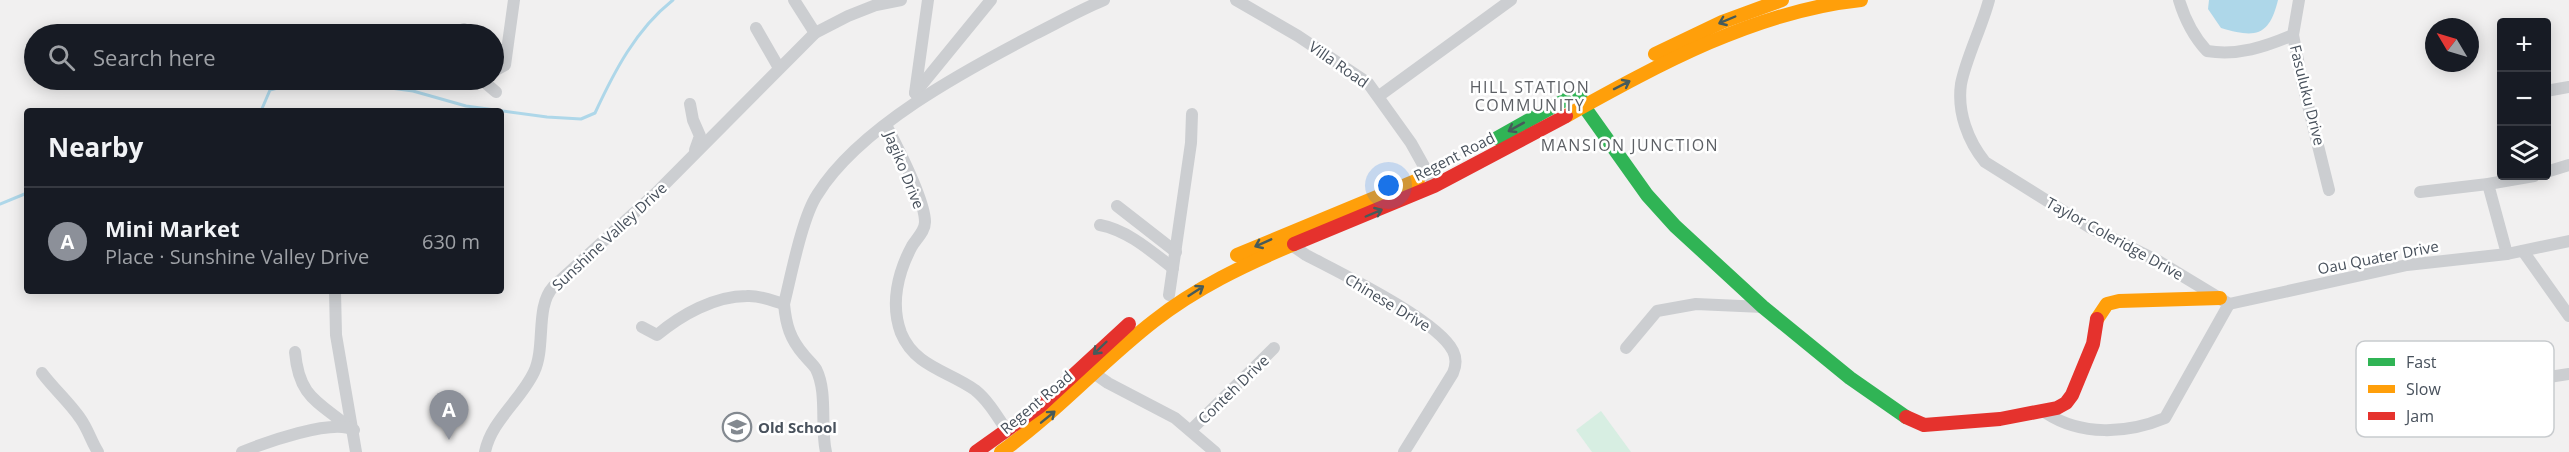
<!DOCTYPE html>
<meta charset="utf-8">
<style>
:root{--surface:#171b24;--page:#242831;--text:#f1f3f6;--muted:#9ea1a6;--line:#363941;--accent:#8c9099}
body{margin:0;font-family:"Open Sans",sans-serif;background:var(--page);color:var(--text)}
.controls{position:absolute;right:18px;top:18px;display:grid;overflow:hidden;border-radius:6px;box-shadow:0 3px 15px #0003}
.controls button{width:54px;height:54px;display:grid;place-items:center;padding:0;border:0;border-bottom:2px solid var(--line);background:var(--surface);color:var(--text);font:30px sans-serif}
.compass{position:absolute;left:2425px;top:18px;width:54px;height:54px;border-radius:50%;background:var(--surface);box-shadow:0 3px 15px #0003;rotate:308deg}
.you{position:absolute;left:1389px;top:186px;width:21px;height:21px;margin:-15px;border:4px solid #fff;border-radius:50%;background:#1a73e8;box-shadow:0 0 0 9px #1a73e833}
.badge{display:grid;place-items:center;width:39px;height:39px;border-radius:50%;background:var(--accent);color:#fff;font-size:20px;font-weight:700}
.pin{position:absolute;translate:-50% -50px;filter:drop-shadow(0 2px 3px #0008)}
.pin::after{content:'';position:absolute;top:32px;width:21px;height:18px;background:inherit;clip-path:polygon(0 0,100% 0,50% 100%)}
.list{margin:0;padding:0;list-style:none}
h2{display:flex;justify-content:space-between;align-items:center;height:78px;margin:0;padding:0 24px;font-size:26px}
h2 small{font-size:20px;font-weight:400;color:var(--muted)}
.list li{display:grid;grid-template-columns:39px 1fr auto;gap:18px;align-items:center;box-sizing:border-box;height:108px;padding:0 24px;border-top:2px solid var(--line)}
.list b{display:block;font-size:22px;white-space:nowrap}
.list p{margin:0;font-size:20px;white-space:nowrap;color:var(--muted)}
.list em{font-size:20px;font-style:normal;color:var(--muted)}
.icon{flex:none;width:33px;height:33px;fill:none;stroke:currentColor;stroke-width:2;stroke-linecap:round;stroke-linejoin:round}
.map{position:relative;flex:none;width:2569px;height:452px;overflow:hidden}
.search{position:absolute;background:var(--surface);box-shadow:0 3px 15px #0003;left:24px;top:24px;width:480px;height:66px;display:flex;align-items:center;gap:15px;box-sizing:border-box;padding:0 21px;border-radius:33px;color:var(--muted);font-size:22px}
.panel{position:absolute;background:var(--surface);box-shadow:0 3px 15px #0003;left:24px;top:108px;width:480px;height:186px;border-radius:6px}
.map>svg:first-child{display:block}
.green{fill:#d7eee2}
.water{fill:#aed7e9}
.lines{fill:none;stroke-linecap:round;stroke-linejoin:round}
.stream{stroke:#aed7e9;stroke-width:3}
.street{stroke:#ccced1;stroke-width:12}
.fast{stroke:#30b455;stroke-width:14}
.slow{stroke:#ff9f0a;stroke-width:14}
.jam{stroke:#e5322d;stroke-width:14}
.oneway{stroke:#465b5b}
.labels{text-anchor:middle;dominant-baseline:central;stroke-width:5;stroke-linejoin:round;paint-order:stroke}
.street-label{font-size:15px;fill:#48515c;stroke:#fff}
.poi-label{font-size:15px;font-weight:bold;fill:#48515c;stroke:#fff;text-anchor:start}
.neighbourhood-label{font-size:16px;letter-spacing:1.5px;fill:#5c5f64;stroke:#fff}
.key{fill:#fff;stroke:#c8cbce;stroke-width:1.5}
.key-label{font-size:16px;fill:#48515c}
</style>
<div class="map">
<svg width="2569" height="452" viewBox="0 0 2569 452">
<rect width="100%" height="100%" fill="#f1f0f0"/>
<path class="green" d="M1601,411L1631,452H1592L1576,430Z"/>
<path class="water" d="M2209,0H2278C2269,37 2255,38 2221,28L2208,9Z"/>
<g class="lines">
<g class="stream">
<path d="M330,80L413,91L466,106L547,117L581,119L595,113C614,72 636,29 673,0"/>
<path d="M261,111L270,90L308,80"/>
<path d="M0,204L27,193"/>
</g>
<g class="street">
<path d="M794,0L815,33"/>
<path d="M1236,0L1298,36L1368,83L1411,143L1435,186"/>
<path d="M1989,0C1982,27 1966,58 1961,84C1957,112 1968,141 1985,162L2089,227L2158,261L2229,304"/>
<path d="M2179,0C2185,20 2193,36 2207,51C2238,56 2265,47 2293,35"/>
<path d="M2299,0L2293,35L2302,81L2329,190"/>
<path d="M756,28L779,68"/>
<path d="M464,29L467,34"/>
<path d="M494,71L505,65L514,0"/>
<path d="M482,80L496,92"/>
<path d="M2546,91L2569,87"/>
<path d="M915,93L991,0"/>
<path d="M915,93L928,0"/>
<path d="M1379,96L1511,0"/>
<path d="M690,104L693,120L700,136L695,150"/>
<path d="M886,125C897,146 925,200 925,222C925,231 917,238 912,246C898,272 890,304 901,333C915,367 949,371 975,390C990,402 1000,421 1011,437"/>
<path d="M2546,172L2569,165"/>
<path d="M2488,184L2507,254"/>
<path d="M2420,192L2488,184L2534,176"/>
<path d="M1117,206L1176,252"/>
<path d="M1100,225C1127,230 1151,251 1173,268"/>
<path d="M1293,241V246L1306,255C1340,273 1438,320 1453,351C1457,359 1456,366 1453,373L1404,452"/>
<path d="M2523,251L2569,316"/>
<path d="M335,291L336,335L356,452"/>
<path d="M1169,295L1191,143L1192,114"/>
<path d="M2229,304L2407,265L2507,254L2569,241"/>
<path d="M642,327L657,335C681,315 714,296 747,296C759,295 773,301 784,304"/>
<path d="M1626,348L1657,311L1696,304L1763,307"/>
<path d="M295,352C299,398 318,401 350,428"/>
<path d="M1088,369L1108,383L1175,418L1215,452"/>
<path d="M42,373C54,389 69,402 80,418C88,429 91,441 98,452"/>
<path d="M2376,403L2569,374"/>
<path d="M2046,413C2081,436 2127,434 2165,418L2229,304"/>
<path d="M1191,430L1274,348"/>
<path d="M242,452C264,443 333,418 354,430"/>
<path d="M485,452C491,421 521,400 534,372C546,347 535,307 553,287L656,193L815,33L848,16L876,5L901,0"/>
<path d="M826,452C820,426 828,393 816,369C813,364 807,359 804,355C790,339 786,325 784,304C791,276 802,218 817,195C859,127 964,71 1035,34C1057,23 1080,10 1104,0"/>
</g>
<g class="fast">
<path d="M1579,93L1583,105L1647,195L1675,226L1763,307L1850,378L1906,417"/>
<path d="M1497,138L1565,100"/>
</g>
<g class="slow">
<path d="M1655,54L1722,22L1782,0"/>
<path d="M1566,116C1658,65 1755,11 1861,0"/>
<path d="M1237,255L1418,180"/>
<path d="M2097,319L2107,304L2119,301L2220,298"/>
<path d="M1001,452C1056,413 1101,362 1154,321C1196,288 1244,265 1294,244"/>
</g>
<g class="jam">
<path d="M1294,244L1434,186L1566,116"/>
<path d="M1906,417L1924,425L2000,419L2057,408L2066,403L2072,395L2093,344L2097,319"/>
<path d="M976,452L1039,407L1129,324"/>
</g>
</g>
<defs><path id="oneway-shaft" d="M-6 0H5M1.5-3L5.5 0L1.5 3" fill="none" stroke-width="1.6" stroke-linecap="round" stroke-linejoin="round" transform="scale(1.5)"/></defs>
<g class="oneway">
<use href="#oneway-shaft" transform="translate(1727 20) rotate(157)"/>
<use href="#oneway-shaft" transform="translate(1622 85) rotate(-27)"/>
<use href="#oneway-shaft" transform="translate(1516 127) rotate(151)"/>
<use href="#oneway-shaft" transform="translate(1374 213) rotate(-23)"/>
<use href="#oneway-shaft" transform="translate(1263 243) rotate(156)"/>
<use href="#oneway-shaft" transform="translate(1196 291) rotate(-33)"/>
<use href="#oneway-shaft" transform="translate(1100 348) rotate(136)"/>
<use href="#oneway-shaft" transform="translate(1048 417) rotate(-39)"/>
</g>
<defs>
<g id="school-ring" transform="scale(1.5)"><circle r="9.5" fill="#fff" stroke="#838990" stroke-width="1.5"/><path d="M0-5L7-2L0 1L-7-2ZM-4 1L0 2.5L4 1V4Q0 6-4 4Z" fill="#838990"/></g>
</defs>
<g fill-rule="evenodd">
<use href="#school-ring" x="737" y="427"/>
</g>
<g class="labels">
<g class="street-label">
<text transform="translate(1339 64) rotate(35)">Villa Road</text>
<text transform="translate(2308 95) rotate(76)">Fasuluku Drive</text>
<text transform="translate(1454 156) rotate(-27)">Regent Road</text>
<text transform="translate(905 170) rotate(68)">Jagiko Drive</text>
<text transform="translate(609 236) rotate(-43)">Sunshine Valley Drive</text>
<text transform="translate(2115 238) rotate(29)">Taylor Coleridge Drive</text>
<text transform="translate(2378 257) rotate(-11)">Oau Quater Drive</text>
<text transform="translate(1388 302) rotate(31)">Chinese Drive</text>
<text transform="translate(1233 389) rotate(-44)">Conteh Drive</text>
<text transform="translate(1036 402) rotate(-40)">Regent Road</text>
</g>
<g class="poi-label">
<text x="758" y="427">Old School</text>
</g>
<g class="neighbourhood-label">
<text x="1530" y="87">HILL STATION<tspan x="1530" dy="18">COMMUNITY</tspan></text>
<text x="1630" y="145">MANSION JUNCTION</text>
</g>
</g>
<rect x="2356" y="341" width="198" height="96" rx="9" class="key"/>
<rect x="2368" y="358" width="27" height="8" fill="#30b455"/>
<rect x="2368" y="385" width="27" height="8" fill="#ff9f0a"/>
<rect x="2368" y="412" width="27" height="8" fill="#e5322d"/>
<g class="key-label">
<text x="2406" y="368">Fast</text>
<text x="2406" y="395">Slow</text>
<text x="2406" y="422">Jam</text>
</g>
</svg>
<div class="controls">
<button>+</button>
<button>−</button>
<button><svg class="icon" aria-label="layers" viewBox="0 0 24 24"><path d="M12 4l9 5-9 5-9-5zM3 14l9 5 9-5"/></svg></button>
</div>
<svg class="compass" viewBox="-18 -18 36 36"><path d="M0-13l5 13h-10z" fill="#e53935"/><path d="M0 13l5-13h-10z" fill="#9ea1a6"/></svg>
<div class="you"></div>
<div class="pin badge" style="left:449px;top:440px">A</div>
<div class="search"><svg class="icon" aria-label="search" viewBox="0 0 24 24"><circle cx="10" cy="10" r="6"/><path d="M15 15l6 6"/></svg>Search here</div>
<section class="panel">
<h2>Nearby<small></small></h2>
<ul class="list">
<li><span class="badge">A</span><div><b>Mini Market</b><p>Place · Sunshine Valley Drive</p></div><em>630 m</em></li>
</ul>
</section>
</div>
